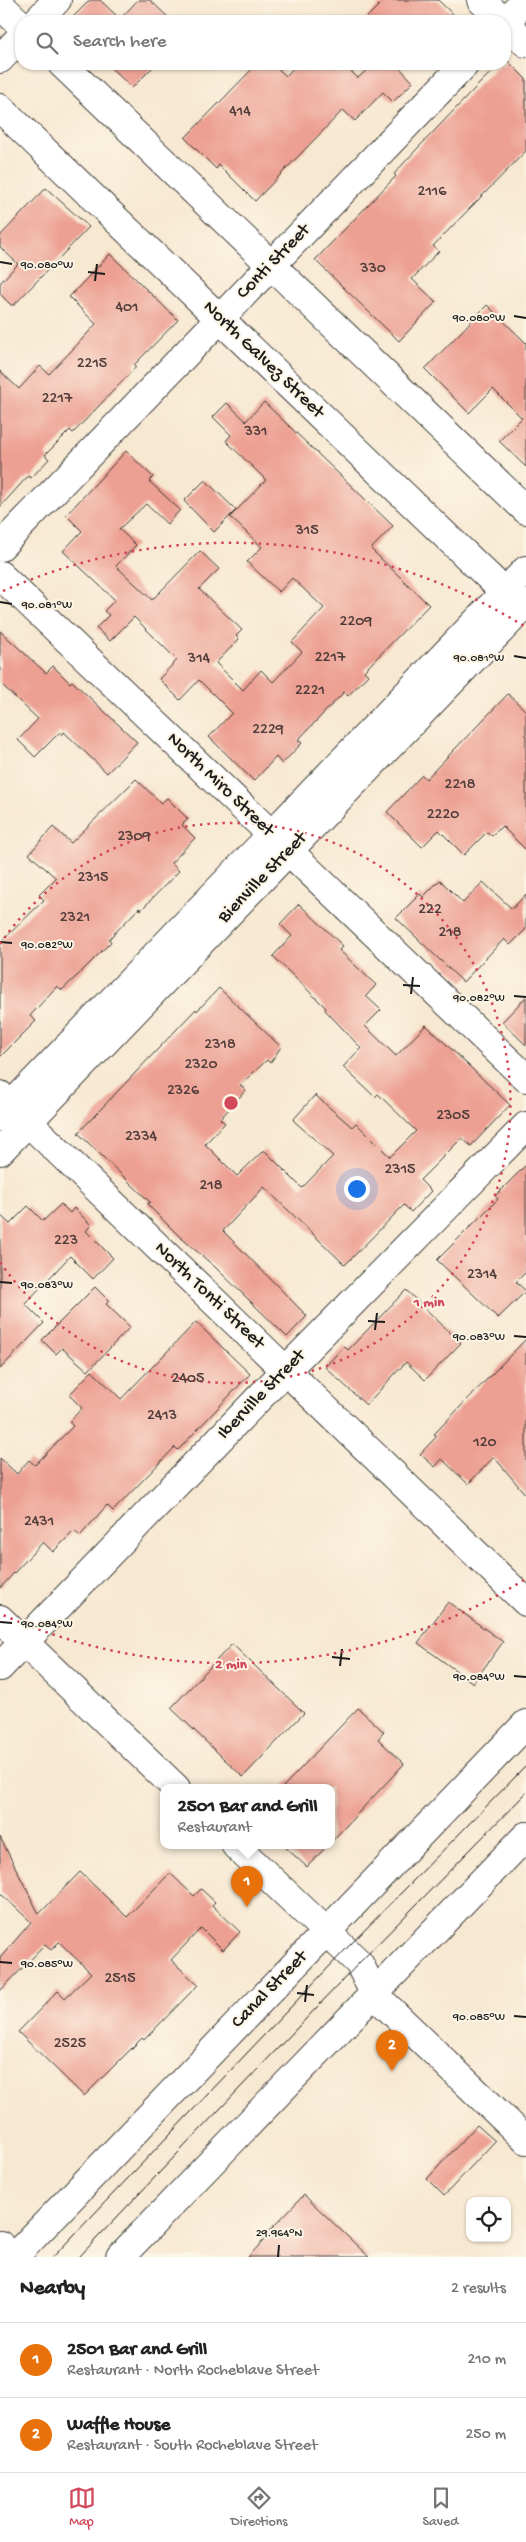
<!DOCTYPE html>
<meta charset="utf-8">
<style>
:root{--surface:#fff;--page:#f6f6f6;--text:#222;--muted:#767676;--line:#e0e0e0;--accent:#d1495b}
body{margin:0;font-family:"Gochi Hand",sans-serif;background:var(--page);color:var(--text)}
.controls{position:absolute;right:15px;bottom:15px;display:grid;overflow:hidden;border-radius:10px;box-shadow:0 1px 4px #0004}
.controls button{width:45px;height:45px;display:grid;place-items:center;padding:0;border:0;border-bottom:1px solid var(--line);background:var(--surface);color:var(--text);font:25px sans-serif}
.you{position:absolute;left:356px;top:1188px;width:18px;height:18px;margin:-12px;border:4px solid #fff;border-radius:50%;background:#1a73e8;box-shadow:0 0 0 8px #1a73e833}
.badge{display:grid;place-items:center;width:32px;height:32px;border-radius:50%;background:var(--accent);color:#fff;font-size:16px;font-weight:700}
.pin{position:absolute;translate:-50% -41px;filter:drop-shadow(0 1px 2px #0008)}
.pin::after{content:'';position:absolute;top:26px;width:18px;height:15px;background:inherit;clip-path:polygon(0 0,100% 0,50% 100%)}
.popup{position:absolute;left:160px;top:1784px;width:175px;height:65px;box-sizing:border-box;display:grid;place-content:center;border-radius:10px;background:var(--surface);filter:drop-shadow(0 1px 4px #0005);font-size:16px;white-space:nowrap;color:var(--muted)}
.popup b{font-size:19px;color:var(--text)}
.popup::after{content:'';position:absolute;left:50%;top:100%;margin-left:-10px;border:10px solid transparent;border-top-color:var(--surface)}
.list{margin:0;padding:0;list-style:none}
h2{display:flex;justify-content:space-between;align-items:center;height:65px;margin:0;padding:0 20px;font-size:21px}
h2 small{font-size:16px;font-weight:400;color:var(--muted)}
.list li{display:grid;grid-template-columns:32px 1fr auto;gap:15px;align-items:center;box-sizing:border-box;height:75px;padding:0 20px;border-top:1px solid var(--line)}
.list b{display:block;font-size:19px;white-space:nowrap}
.list p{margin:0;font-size:16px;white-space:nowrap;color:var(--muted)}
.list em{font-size:16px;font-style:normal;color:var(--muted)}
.icon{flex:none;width:28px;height:28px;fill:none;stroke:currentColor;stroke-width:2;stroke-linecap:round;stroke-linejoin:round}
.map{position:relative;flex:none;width:526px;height:2257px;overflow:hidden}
.search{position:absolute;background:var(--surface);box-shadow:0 1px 4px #0004;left:15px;right:15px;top:15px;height:55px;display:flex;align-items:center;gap:12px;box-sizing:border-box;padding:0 18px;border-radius:20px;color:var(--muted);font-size:19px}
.sheet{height:215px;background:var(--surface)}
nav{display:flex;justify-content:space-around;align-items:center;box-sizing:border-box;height:70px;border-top:1px solid var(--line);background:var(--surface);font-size:14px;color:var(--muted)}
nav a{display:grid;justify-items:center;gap:2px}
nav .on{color:var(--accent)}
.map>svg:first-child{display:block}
.building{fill:#ec9f92}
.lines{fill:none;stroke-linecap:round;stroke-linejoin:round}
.street-casing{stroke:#3d3b37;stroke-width:30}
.secondary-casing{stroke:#3d3b37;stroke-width:30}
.primary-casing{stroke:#3d3b37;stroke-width:30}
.street{stroke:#fff;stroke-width:28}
.secondary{stroke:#fff;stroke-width:28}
.primary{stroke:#fff;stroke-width:28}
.tram{stroke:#1c1c1c;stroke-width:1}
.ticks{fill:none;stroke:#1c1c1c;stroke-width:2}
.ring{fill:none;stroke:#d1495b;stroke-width:2.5;stroke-dasharray:2.5 5}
.labels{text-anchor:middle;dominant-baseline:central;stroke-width:4;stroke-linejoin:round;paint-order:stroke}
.number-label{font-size:16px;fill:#503d3a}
.street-label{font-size:19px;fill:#1c1c1c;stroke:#fcf5e5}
.ticks-label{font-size:12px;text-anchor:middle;fill:#1c1c1c;stroke:#fcf5e5;stroke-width:4;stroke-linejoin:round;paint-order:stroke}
.centre{fill:#d1495b;stroke:#fcf5e5;stroke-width:2.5}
.ring-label{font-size:15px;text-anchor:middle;font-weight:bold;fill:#d1495b;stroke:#fcf5e5;stroke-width:4;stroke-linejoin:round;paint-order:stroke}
</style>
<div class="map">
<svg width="526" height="2257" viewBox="0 0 526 2257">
<rect width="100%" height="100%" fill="#fcf5e5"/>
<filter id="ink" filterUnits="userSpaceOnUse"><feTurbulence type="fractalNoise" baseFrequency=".02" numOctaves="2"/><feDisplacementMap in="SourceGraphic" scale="10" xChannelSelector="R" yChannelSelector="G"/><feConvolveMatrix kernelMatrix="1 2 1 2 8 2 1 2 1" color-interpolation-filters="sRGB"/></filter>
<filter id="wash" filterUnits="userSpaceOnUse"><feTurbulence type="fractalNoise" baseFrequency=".0096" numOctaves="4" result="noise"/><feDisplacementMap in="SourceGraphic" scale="20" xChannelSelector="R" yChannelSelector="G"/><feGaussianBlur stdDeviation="1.12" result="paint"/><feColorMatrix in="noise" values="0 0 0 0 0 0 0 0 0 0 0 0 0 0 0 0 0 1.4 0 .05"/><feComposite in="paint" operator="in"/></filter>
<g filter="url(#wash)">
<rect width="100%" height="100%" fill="#f7e8d1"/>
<g id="blocks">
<g class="building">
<path d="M90,0H100L120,19L138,0H150L172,21H69Z"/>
<path d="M384,0H438L460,21H363Z"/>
<path d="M505,58L526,79V151L433,246L439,251L412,279L436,302L399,341L315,260L396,176L394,174L416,150L481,82L500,64H505Z"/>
<path d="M107,64H156L132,88Z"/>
<path d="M257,64H273L286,76L297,64H343L358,78L373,64H396L413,82L393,102L383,92L355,121L343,110L255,201L219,165L216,169L185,138Z"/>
<path d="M46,188L89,227L14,305H11L0,294V283L18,264L0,247V236Z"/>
<path d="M110,254L178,320L134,365L136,367L95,410L73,433L70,430L45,455L49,459L31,478L28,476L0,507V371L19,389L40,366L49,374L75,347L96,324L69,297Z"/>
<path d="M487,305L526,343V467L499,441L522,418L493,389L469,413L425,369Z"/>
<path d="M264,402L393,526L371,549L429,605L364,671L368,675L348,696L344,692L298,740L302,743L282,764L276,757L254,781L209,737L232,713L199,680L180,700L159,679L177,660L134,617L110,641L96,628L109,615L104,611L115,600L63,551L82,531L66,515L126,451L153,477L149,481L180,510L167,524L146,504L119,529L136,545L116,566L152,600L200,551L219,569L199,589L242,630L236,636L239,639L216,663L243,690L261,670L273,682L302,652L292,642L324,608L292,578L279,592L247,562L262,547L230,517L266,480L226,441L231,435L213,417L227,403L246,421Z"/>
<path d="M205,480L236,510L214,532L184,501Z"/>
<path d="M0,631L46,673L53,666L70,683L72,681L137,742L107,773L64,732L62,735L60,732L35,757L18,740L38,719L0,683Z"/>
<path d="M508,694L526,711V850L502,826L492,836L487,832L464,855L439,830L422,847L387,812L422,775L426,779Z"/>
<path d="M136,779L161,803L167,798L188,819L182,825L195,838L171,863L179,871L141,910L139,908L109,939L111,942L79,974L62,990L57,986L30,1016L36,1021L0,1057V943L44,900L39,895L56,878L29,854L53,827L71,843Z"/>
<path d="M440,880L463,903L483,882L512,909L526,894V929L510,945L504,939L463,982L396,918L420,894L423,897Z"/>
<path d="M299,904L343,946L339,950L376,985L366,996L381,1010L365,1026L396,1056L426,1025L510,1105L471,1146L462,1138L420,1180L431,1191L411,1212L404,1205L345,1265L264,1187L223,1231L307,1316L287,1337L215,1267L179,1236L147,1204L150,1202L78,1133L196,1009L197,1011L219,988L281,1047L270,1063L267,1060L240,1085L246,1090L220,1119L225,1123L205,1144L237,1176L264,1150L302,1188L333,1156L293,1120L315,1095L352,1127L356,1123L390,1157L416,1131L378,1094L375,1097L343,1067L361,1048L325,1010L326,1008L273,956L292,936L280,924Z"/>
<path d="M526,997V1045L502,1022Z"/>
<path d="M526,1165V1272L516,1282L526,1291L498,1318L437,1260L498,1199L495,1196Z"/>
<path d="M61,1204L70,1213L74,1208L91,1225L86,1231L113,1258L93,1279L70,1256L25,1304L44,1323L0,1369V1215L10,1224L28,1206L43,1221Z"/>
<path d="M95,1287L109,1301L106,1304L130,1327L88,1371L62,1348L56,1354L42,1340Z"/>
<path d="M406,1290L461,1343L425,1380L406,1362L366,1405L325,1367L344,1346L348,1350Z"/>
<path d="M196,1322L250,1374L178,1450L175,1447L113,1511L107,1505L80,1536L74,1531L53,1552L43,1542L0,1588V1458L17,1474L29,1460L35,1465L73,1426L69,1422L82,1408L69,1395L92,1371L121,1399Z"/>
<path d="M526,1339V1495L494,1457L468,1484L442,1459L435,1467L420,1454L437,1436L434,1434Z"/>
<path d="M448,1602L503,1642L473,1683L418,1643Z"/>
<path d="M232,1644L304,1713L243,1777L171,1708Z"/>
<path d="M358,1708L384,1732L378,1739L404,1764L331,1842V1788H282Z"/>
<path d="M0,1837L39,1914L80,1872L127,1917L170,1873L194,1896L201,1889L215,1902L212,1905L240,1932L223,1950L201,1928L171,1960L198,1985L144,2040L142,2038L84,2096L18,2032L58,1991L65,1998L91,1973L59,1942L51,1950L45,1945L0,1991V1958L31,1922L0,1893Z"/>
<path d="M284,1846H327L307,1867Z"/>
<path d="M477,2125L495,2141L444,2196L427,2179Z"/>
<path d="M304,2195L369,2257H248L266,2238L264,2236Z"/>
</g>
</g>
</g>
<g filter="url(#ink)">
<use href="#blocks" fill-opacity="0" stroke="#3d3b37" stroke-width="1"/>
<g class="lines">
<g class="street-casing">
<g id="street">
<path d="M481,0L503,21"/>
<path d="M37,21L57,0"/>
<path d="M505,22L526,0"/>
<path d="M505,23L526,43"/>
<path d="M0,59L21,37"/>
<path d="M0,547L465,64"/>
<path d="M0,575L526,1078"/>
<path d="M0,1095L526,1602"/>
<path d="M0,1619L176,1788"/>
<path d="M0,1667L286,1370L526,1126"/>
<path d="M236,1846L359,1963L375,1995L526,2140"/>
<path d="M0,2245L12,2257"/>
</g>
</g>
<g class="secondary-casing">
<g id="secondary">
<path d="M0,5L21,25"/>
<path d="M62,64L526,510"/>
<path d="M0,108L518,605"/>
<path d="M0,1117L526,570"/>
<path d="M0,1151L526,604"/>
</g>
</g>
<g class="primary-casing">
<g id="primary">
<path d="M14,2257L526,1724"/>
<path d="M120,2257L526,1836"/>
</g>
</g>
<use href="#street" class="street"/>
<use href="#secondary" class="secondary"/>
<use href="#primary" class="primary"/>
<g class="tram">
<path d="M53,2257L345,1950L526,1766"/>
<path d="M79,2257L359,1963L526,1793"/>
</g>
</g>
</g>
<path class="ticks" d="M0,262L12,264M88,272L105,274M95,281L97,264M514,316L526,318M0,602L12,604M514,656L526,658M0,942L12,943M403,985L420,986M411,994L413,977M514,996L526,997M0,1282L12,1283M368,1321L385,1322M375,1330L377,1313M514,1336L526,1337M0,1622L12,1623M332,1657L350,1659M340,1666L342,1649M514,1676L526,1677M0,1962L12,1963M297,1993L314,1995M305,2002L307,1985M514,2016L526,2017M278,2257L279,2245"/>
<g class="ring">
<path d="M0 944A280 280 0 1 1 0 1262"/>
<path d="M524 1580A560 560 0 0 1 3 1615M3 591A560 560 0 0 1 524 626"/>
</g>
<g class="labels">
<g class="number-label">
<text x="240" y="112">414</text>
<text x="432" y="192">2116</text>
<text x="373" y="269">330</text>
<text x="127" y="308">401</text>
<text x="92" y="364">2215</text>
<text x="57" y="399">2217</text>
<text x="256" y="432">331</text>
<text x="307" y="531">315</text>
<text x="356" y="622">2209</text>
<text x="330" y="658">2217</text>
<text x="199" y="659">314</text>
<text x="310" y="691">2221</text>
<text x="268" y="730">2229</text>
<text x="460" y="785">2218</text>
<text x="443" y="815">2220</text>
<text x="134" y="837">2309</text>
<text x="93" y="878">2315</text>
<text x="430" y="910">222</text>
<text x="75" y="918">2321</text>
<text x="450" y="933">218</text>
<text x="220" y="1045">2318</text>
<text x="201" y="1065">2320</text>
<text x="183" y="1091">2326</text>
<text x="453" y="1116">2305</text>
<text x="141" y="1137">2334</text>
<text x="400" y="1170">2315</text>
<text x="211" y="1186">218</text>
<text x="66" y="1241">223</text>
<text x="482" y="1275">2314</text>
<text x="188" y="1379">2405</text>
<text x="162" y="1416">2413</text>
<text x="485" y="1443">120</text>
<text x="39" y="1522">2431</text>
<text x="120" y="1979">2515</text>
<text x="70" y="2044">2525</text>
</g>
<g class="street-label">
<text transform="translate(274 262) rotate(-46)">Conti Street</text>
<text transform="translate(263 360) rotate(44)">North Galvez Street</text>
<text transform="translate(220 785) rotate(44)">North Miro Street</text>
<text transform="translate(263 878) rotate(-46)">Bienville Street</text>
<text transform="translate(209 1296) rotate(44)">North Tonti Street</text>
<text transform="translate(262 1395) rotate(-46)">Iberville Street</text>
<text transform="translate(270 1990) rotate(-46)">Canal Street</text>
</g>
</g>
<g class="ticks-label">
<text x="47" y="268">90.080°W</text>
<text x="479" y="321">90.080°W</text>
<text x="47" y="608">90.081°W</text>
<text x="479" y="661">90.081°W</text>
<text x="47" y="948">90.082°W</text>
<text x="479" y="1001">90.082°W</text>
<text x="47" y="1288">90.083°W</text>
<text x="479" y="1340">90.083°W</text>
<text x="47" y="1627">90.084°W</text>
<text x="479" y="1680">90.084°W</text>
<text x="47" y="1967">90.085°W</text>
<text x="479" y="2020">90.085°W</text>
<text x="279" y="2236">29.964°N</text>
</g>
<circle cx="231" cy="1103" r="8" class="centre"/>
<g class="ring-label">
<text x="429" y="1306">1 min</text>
<text x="231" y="1668">2 min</text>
</g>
</svg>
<div class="controls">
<button><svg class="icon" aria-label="locate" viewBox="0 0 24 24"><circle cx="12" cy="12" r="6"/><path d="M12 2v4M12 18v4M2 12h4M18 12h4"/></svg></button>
</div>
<div class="you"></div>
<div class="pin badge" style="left:247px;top:1907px;background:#e8710a">1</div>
<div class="popup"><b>2501 Bar and Grill</b>Restaurant</div>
<div class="pin badge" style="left:392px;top:2071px;background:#e8710a">2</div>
<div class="search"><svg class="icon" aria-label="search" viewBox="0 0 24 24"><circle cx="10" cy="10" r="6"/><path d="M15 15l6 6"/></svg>Search here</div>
</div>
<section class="sheet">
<h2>Nearby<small>2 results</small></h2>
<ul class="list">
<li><span class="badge" style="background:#e8710a">1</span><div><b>2501 Bar and Grill</b><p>Restaurant · North Rocheblave Street</p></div><em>210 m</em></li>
<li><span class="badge" style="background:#e8710a">2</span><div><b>Waffle House</b><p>Restaurant · South Rocheblave Street</p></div><em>250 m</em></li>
</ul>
</section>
<nav>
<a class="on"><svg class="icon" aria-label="map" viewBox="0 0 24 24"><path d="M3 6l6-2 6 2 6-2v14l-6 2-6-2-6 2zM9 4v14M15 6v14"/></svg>Map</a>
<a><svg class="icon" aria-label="directions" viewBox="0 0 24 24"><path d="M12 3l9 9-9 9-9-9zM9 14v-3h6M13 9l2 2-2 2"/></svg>Directions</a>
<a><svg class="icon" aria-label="saved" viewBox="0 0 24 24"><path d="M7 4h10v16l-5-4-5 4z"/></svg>Saved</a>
</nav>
